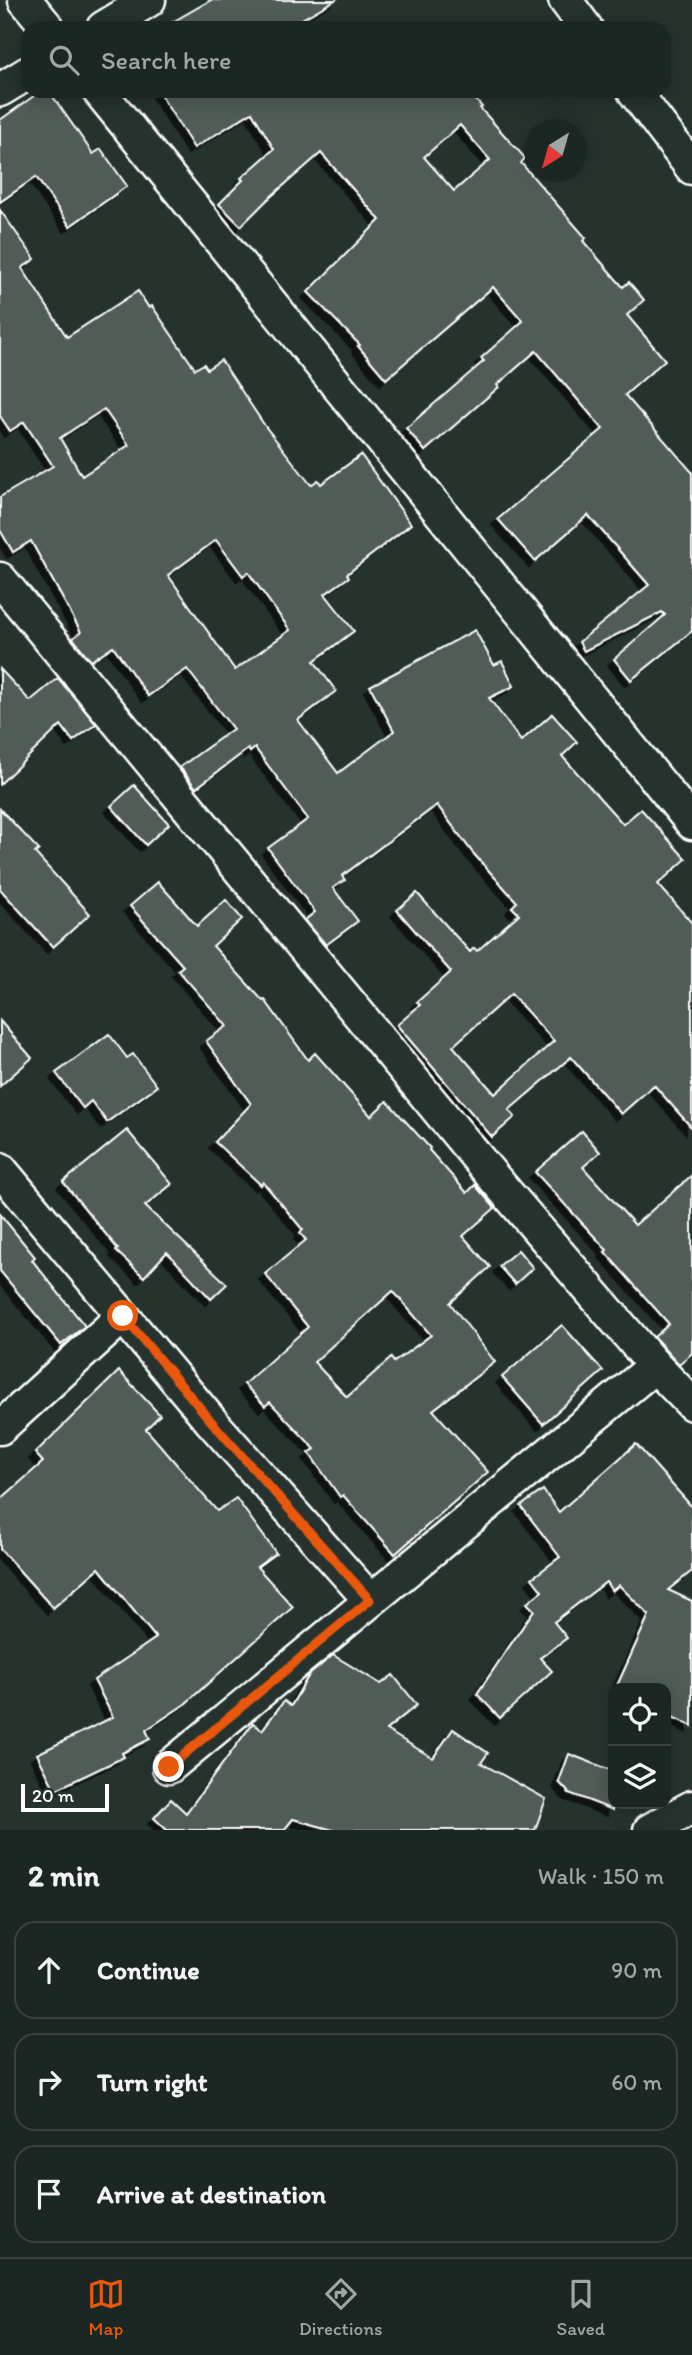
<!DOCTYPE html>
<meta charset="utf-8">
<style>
:root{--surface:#1c2622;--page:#252e2a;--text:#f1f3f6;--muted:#a0a5a5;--line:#3a4340;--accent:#ea580c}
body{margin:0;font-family:Itim,sans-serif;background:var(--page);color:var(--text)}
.controls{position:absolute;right:21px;bottom:21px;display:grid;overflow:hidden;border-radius:14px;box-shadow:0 4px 18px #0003}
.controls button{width:63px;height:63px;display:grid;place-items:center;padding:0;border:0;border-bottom:2px solid var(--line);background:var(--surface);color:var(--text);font:35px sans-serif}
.compass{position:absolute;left:524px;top:119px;width:63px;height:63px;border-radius:50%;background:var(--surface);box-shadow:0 4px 18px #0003;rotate:217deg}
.scale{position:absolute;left:21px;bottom:18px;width:88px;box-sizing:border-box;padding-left:7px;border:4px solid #fff;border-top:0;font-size:19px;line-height:24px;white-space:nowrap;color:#fff;-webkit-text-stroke:5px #26332d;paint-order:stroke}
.stop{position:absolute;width:21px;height:21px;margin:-16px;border:5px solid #ea580c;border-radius:50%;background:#fff}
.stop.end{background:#ea580c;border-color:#fff;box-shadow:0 2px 7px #0008}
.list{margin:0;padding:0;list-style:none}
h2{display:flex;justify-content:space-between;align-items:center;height:91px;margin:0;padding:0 28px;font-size:30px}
h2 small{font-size:23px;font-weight:400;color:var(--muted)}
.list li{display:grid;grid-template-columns:46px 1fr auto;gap:21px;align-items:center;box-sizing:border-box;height:98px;margin:0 14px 14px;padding:0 14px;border:2px solid var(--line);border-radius:21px}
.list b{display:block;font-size:26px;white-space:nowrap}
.list em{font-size:23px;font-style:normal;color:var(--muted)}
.icon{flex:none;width:38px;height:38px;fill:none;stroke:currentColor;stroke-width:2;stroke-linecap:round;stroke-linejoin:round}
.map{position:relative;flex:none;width:692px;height:1830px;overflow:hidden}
.search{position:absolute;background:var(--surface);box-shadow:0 4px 18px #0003;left:21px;right:21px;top:21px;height:77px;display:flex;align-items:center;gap:18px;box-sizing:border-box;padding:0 24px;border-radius:21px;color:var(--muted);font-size:26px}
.sheet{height:427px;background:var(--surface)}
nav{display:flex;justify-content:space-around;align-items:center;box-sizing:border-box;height:98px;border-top:2px solid var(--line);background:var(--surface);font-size:19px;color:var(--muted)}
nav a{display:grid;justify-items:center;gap:4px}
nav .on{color:var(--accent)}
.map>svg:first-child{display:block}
.building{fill:#515c57;stroke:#fff;stroke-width:2;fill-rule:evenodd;filter:url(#shadow)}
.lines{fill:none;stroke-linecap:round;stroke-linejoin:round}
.minor-casing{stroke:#fff;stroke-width:37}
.minor{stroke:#26332d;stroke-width:32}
.route{stroke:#ea580c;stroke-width:9}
</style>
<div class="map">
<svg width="692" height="1830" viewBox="0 0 692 1830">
<defs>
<filter id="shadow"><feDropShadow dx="-6" dy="6" stdDeviation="0" flood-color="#0009"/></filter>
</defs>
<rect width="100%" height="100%" fill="#26332d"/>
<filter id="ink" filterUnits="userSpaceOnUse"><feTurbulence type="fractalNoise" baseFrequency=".0143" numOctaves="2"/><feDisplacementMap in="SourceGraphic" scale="14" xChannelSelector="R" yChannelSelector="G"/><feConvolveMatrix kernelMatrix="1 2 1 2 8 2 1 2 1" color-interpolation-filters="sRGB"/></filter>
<g filter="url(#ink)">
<g class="building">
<path d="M211,0H335L286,28H162Z"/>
<path d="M41,91H49L93,154L101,149L127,186L70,226L36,177L0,202V120Z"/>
<path d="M158,91H468L482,107L480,108L525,158L521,163L586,238L583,241L623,287L629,282L644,300L627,315L665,360L625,395L692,472V631L631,680L614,659L665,615L662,612L584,651L579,642L649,585L588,515L535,561L498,519L603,429L536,351L497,385L499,387L425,451L406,428L484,361L481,358L523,321L493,287L386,379L358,346L360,345L308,292L380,220L321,153L267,200L241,226L219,204L243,180L241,178L274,149L252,112L194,148ZM460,125L490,160L454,191L424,157Z"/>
<path d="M0,210L35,259L22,268L67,337L138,291L149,308L152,306L195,369L204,364L207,369L221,360L265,426L311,485L318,480L321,484L361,455L411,524L347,574L349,577L325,594L354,631L314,661L336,691L298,720L338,773L394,731L370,686L475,630L494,665L502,661L514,686L489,698L521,741L552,714L577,742L562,756L623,824L641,809L686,859L658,884L692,923V1128L654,1085L621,1114L571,1057L509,1110L515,1117L492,1137L397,1025L420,1005L417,1002L451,972L397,910L417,893L470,952L474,948L477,951L519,914L512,907L517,902L473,853L437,805L342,876L345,880L333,888L358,921L326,945L305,920L315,912L268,848L308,819L255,748L250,752L248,749L196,788L180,767L233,729L187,669L148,696L113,646L91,661L73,638L81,632L31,541L13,552L0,530V497L53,466L24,422L10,431L0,416ZM104,409L129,445L82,476L60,438ZM216,540L243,576L248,572L290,630L235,670L168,575ZM511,994L554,1041L495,1094L453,1046Z"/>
<path d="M0,669L30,701L58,678L96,724L73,741L61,725L0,784Z"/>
<path d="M134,785L169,824L146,845L111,806Z"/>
<path d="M0,809L39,850L35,853L90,914L53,947L0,889Z"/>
<path d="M158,882L197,926L226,900L242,919L213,946L263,1001L265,1000L308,1060L315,1053L371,1116L387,1101L430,1148L429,1150L467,1193L475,1185L495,1208L463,1236L490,1267L450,1303L495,1362L433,1410L488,1472L395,1554L343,1495L340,1497L309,1453L315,1449L270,1402L265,1406L244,1384L308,1327L265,1274L306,1240L300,1233L303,1230L263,1182L261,1185L215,1142L251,1104L206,1041L227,1026L178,970L183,966L130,906ZM393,1291L431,1335L394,1362L391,1358L347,1397L314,1362Z"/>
<path d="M0,1021L32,1058L0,1086Z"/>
<path d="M109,1034L127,1058L133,1054L157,1086L107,1122L91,1101L83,1108L56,1073Z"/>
<path d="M127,1130L172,1184L145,1206L227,1284L211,1299L167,1252L144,1277L116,1251L118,1249L63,1182Z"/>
<path d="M582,1131L600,1152L583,1167L635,1225L692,1175V1353L679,1364L654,1337L669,1324L605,1252L607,1250L535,1172Z"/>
<path d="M0,1214L35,1257L32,1260L85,1326L61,1345L0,1271Z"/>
<path d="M518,1250L533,1268L515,1284L499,1266Z"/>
<path d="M562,1325L603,1371L543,1424L502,1377Z"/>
<path d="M119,1371L160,1415L146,1429L217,1511L236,1498L276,1553L257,1567L293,1607L185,1704L146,1730L150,1739L122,1753L124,1757L55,1790L37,1754L113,1717L94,1680L156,1638L99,1568L53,1608L0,1549V1500L43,1462L35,1453Z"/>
<path d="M636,1444L692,1507V1571L668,1590L692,1601V1726L666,1714V1688H616L649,1615L619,1585L612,1591L606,1582L554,1622L567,1638L540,1658L552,1671L500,1718L477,1694L534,1610L527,1603L542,1591L532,1578L560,1557L521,1506L543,1490L559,1512Z"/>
<path d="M333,1655L381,1684L393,1675L417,1705L386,1730L433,1758L453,1729L488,1753L481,1763L546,1799L535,1830H333L293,1819L284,1830H167L154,1818L171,1799L186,1813L253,1723L262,1730L284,1701L291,1706L309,1675Z"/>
<path d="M569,1754L613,1771V1810L569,1793L559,1782Z"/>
</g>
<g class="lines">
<g class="minor-casing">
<g id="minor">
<path d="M25,0L48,28"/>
<path d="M565,0L586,28"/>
<path d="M103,28L149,0"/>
<path d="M0,90L28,73"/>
<path d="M99,91L692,823"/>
<path d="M634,91L692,168"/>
<path d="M0,579L494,1178L655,1366L692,1404"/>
<path d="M0,1169L211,1421L370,1600"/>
<path d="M0,1428L123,1316"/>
<path d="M169,1767L655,1366"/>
<path d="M650,1830L692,1807"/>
</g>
</g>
<use href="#minor" class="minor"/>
</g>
</g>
<g class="lines" filter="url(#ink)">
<path class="route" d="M123,1316L211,1421L370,1600L169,1767"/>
</g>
</svg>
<div class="controls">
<button><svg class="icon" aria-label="locate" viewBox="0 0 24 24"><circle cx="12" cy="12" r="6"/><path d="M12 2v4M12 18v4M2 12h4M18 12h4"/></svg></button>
<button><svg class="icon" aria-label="layers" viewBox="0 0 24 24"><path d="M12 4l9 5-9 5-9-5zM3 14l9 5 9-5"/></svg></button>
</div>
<svg class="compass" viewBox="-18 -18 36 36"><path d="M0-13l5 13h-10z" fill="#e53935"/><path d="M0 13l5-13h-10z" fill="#a0a5a5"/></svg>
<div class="scale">20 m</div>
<div class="stop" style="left:123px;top:1316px"></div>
<div class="stop end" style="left:169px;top:1767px"></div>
<div class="search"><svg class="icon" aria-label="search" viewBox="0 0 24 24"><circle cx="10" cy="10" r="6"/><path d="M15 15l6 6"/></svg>Search here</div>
</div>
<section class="sheet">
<h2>2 min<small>Walk · 150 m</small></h2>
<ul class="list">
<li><svg class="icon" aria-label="ahead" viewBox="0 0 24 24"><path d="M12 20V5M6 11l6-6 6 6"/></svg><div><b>Continue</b></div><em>90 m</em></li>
<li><svg class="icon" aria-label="right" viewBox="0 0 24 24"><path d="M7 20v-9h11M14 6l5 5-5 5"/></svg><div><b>Turn right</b></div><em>60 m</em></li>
<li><svg class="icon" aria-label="arrive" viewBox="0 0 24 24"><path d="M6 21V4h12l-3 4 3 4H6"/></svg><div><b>Arrive at destination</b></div></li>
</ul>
</section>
<nav>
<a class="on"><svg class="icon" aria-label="map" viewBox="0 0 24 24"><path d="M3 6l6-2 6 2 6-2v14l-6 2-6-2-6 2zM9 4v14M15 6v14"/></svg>Map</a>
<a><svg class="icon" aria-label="directions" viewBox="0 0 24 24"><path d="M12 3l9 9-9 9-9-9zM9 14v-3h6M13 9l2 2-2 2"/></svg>Directions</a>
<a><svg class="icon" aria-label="saved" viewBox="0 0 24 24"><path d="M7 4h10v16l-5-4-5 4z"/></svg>Saved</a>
</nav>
